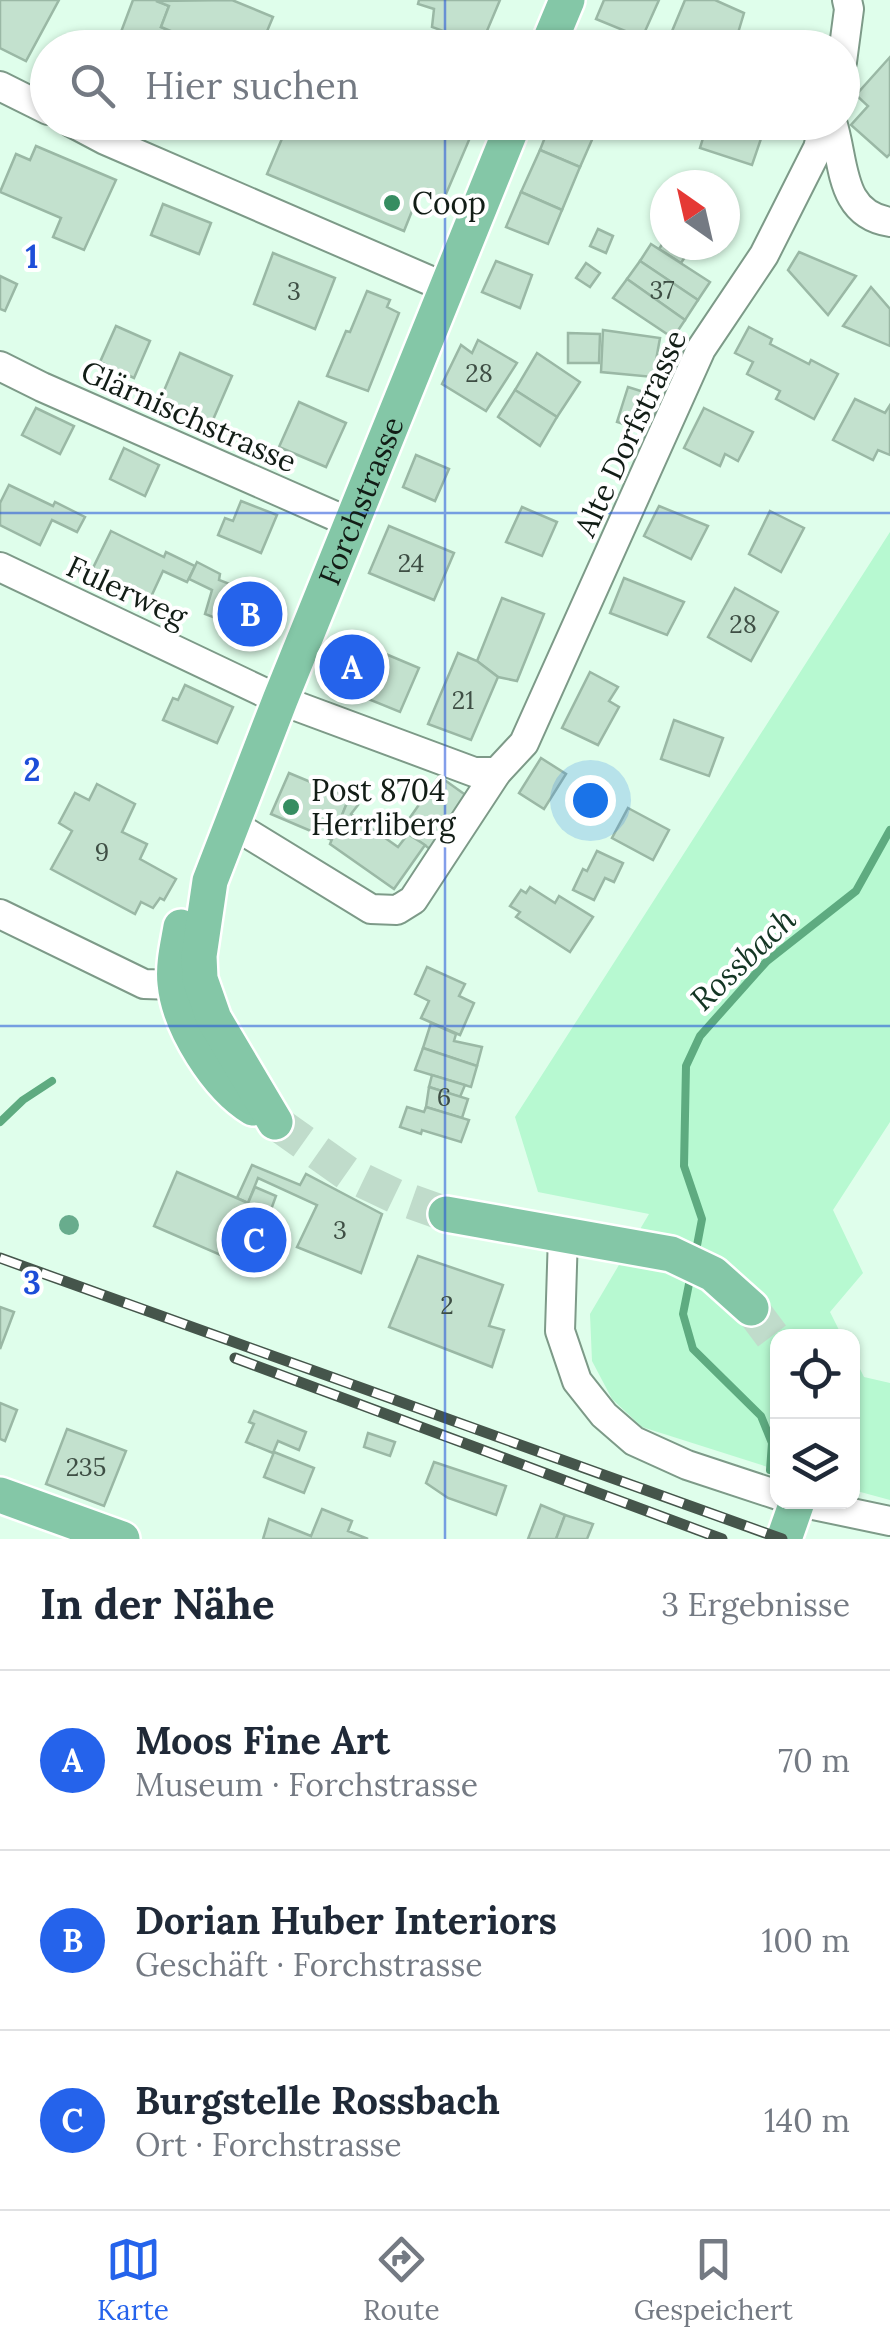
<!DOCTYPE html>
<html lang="de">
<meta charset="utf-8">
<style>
:root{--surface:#fff;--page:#f6f6f7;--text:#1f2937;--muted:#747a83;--line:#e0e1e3;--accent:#2563eb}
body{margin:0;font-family:Lora,serif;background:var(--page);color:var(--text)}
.controls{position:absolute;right:30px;bottom:30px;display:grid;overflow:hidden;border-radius:20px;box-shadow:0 2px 8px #0004}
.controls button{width:90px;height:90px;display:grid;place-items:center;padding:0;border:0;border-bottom:2px solid var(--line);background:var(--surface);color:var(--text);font:50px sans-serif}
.compass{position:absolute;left:650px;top:170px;width:90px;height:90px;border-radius:50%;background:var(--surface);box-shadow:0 2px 8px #0004;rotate:326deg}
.you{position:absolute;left:590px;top:800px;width:35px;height:35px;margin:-25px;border:8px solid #fff;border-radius:50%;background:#1a73e8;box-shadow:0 0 0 15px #1a73e833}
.badge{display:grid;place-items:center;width:65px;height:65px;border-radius:50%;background:var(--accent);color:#fff;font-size:32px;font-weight:700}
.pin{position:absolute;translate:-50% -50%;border:5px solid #fff;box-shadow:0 2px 10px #0006}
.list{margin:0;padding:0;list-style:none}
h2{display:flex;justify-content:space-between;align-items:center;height:130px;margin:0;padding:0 40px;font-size:42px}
h2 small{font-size:32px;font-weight:400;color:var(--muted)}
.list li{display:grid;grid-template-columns:65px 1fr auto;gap:30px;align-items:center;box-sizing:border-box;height:180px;padding:0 40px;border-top:2px solid var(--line)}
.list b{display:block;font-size:38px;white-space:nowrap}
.list p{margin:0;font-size:32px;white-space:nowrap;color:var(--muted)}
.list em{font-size:32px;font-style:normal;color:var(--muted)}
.icon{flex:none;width:55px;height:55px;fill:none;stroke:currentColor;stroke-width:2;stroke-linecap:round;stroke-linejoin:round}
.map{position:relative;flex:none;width:890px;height:1539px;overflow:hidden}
.search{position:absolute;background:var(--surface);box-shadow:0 2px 8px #0004;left:30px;right:30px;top:30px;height:110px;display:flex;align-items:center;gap:25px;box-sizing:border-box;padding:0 35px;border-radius:55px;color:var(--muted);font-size:38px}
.sheet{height:670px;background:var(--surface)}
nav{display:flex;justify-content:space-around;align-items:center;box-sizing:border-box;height:140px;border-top:2px solid var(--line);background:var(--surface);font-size:28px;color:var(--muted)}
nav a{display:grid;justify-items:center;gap:5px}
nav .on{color:var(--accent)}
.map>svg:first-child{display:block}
.green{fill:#b7f9d1}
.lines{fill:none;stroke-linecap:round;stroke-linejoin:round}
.stream{stroke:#5eab80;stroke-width:8}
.building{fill:#c3e1ce;stroke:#9ab8a5;stroke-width:2.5}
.major-tunnel{stroke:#c0dccb;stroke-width:35;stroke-dasharray:35 18;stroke-linecap:butt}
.minor-casing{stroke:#7d9a88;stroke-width:32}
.major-casing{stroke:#fff;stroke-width:40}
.minor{stroke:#fff;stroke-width:28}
.major{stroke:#84c7a7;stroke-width:35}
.rail-casing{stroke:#45554b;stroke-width:11}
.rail{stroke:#fff;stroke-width:8;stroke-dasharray:22;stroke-linecap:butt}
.tree{fill:#68ac8d}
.grid{fill:none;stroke:#1d4ed8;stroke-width:2.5;stroke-opacity:0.55}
.poi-dot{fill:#368d61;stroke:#fff;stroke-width:4}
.labels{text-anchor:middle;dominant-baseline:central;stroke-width:8;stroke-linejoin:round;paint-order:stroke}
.number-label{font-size:25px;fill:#3e4e44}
.poi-label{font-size:30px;fill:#121d16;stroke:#fff;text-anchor:start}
.street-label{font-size:30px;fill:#121d16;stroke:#fff}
.water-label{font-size:32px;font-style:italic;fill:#133523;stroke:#fff}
.grid-label{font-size:32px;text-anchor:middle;font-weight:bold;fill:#1d4ed8;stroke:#fff;stroke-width:8;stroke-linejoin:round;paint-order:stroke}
</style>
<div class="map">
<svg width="890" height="1539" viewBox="0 0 890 1539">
<rect width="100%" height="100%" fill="#dffeeb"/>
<g class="green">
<path d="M890,532V1122L833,1210L863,1273L830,1312L842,1336H778L777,1470L642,1427L612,1399L592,1361L590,1314L649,1214L538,1192L515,1117Z"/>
<path d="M853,1355L864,1377L890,1383V1500L853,1490Z"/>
</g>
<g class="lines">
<g class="stream">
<path d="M0,1122L23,1100L52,1081"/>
<path d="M695,1256L702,1219L684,1166L686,1066L700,1036L767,961L856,891L890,830"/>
<path d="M691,1274L683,1314L693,1349L761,1416L772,1443L770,1470"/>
</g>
</g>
<g class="building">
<path d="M0,0H59L26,61L0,48Z"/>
<path d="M133,0H156L169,6L161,27L166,29L159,48H115Z"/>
<path d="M232,0L273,17L260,48H211L161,27L169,6L156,1Z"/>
<path d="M419,0H500L481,45L432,27L434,9L418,4Z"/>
<path d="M604,0H659L642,38L596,19Z"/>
<path d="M685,0H715L744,13L738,33L715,32L709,48H665Z"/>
<path d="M890,57V154L887,157L851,125L868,106L856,95Z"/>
<path d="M289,122H447L472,133L443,201L420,191L404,231L267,174Z"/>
<path d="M551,122H570L595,133L580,167L540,150Z"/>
<path d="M708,122H743L764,130L752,165L700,148Z"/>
<path d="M36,146L116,180L84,250L53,237L61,218L0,192L16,154L30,160Z"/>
<path d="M540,150L580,167L562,210L521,192Z"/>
<path d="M521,192L562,210L548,244L506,227Z"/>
<path d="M163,204L211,223L199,254L151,235Z"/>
<path d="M598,229L613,236L606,253L590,246Z"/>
<path d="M665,240V245H693L681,263L659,249Z"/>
<path d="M651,244L710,282L698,300L640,261Z"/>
<path d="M799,252L856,276L828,315L788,270Z"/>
<path d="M273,253L335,278L315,329L254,304Z"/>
<path d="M496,261L532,275L520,308L482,292Z"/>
<path d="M640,261L698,300L685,320L627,279Z"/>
<path d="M586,263L600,273L590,287L576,278Z"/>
<path d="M0,276L17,284L5,311L0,309Z"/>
<path d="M627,279L685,320L673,338L613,298Z"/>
<path d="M871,287L890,309V346L843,326Z"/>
<path d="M367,291L390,300L387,307L399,313L368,391L327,376L346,331L350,332Z"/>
<path d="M116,326L150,341L134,378L100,362Z"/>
<path d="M749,327L772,339L770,344L809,364L811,360L838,374L814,419L776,399L780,391L747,374L753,362L735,353Z"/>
<path d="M603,330L660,338L653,377L601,372Z"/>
<path d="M568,333L600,334L599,363H568Z"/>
<path d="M478,340L517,363L486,411L442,384L461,345L472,353Z"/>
<path d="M180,353L232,376L212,422L160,400Z"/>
<path d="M537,353L580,382L557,417L515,390Z"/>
<path d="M628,387L660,397L649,432L617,422Z"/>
<path d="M515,390L557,417L540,446L498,417Z"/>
<path d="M855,399L885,413L890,405V455L878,450L873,460L833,440Z"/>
<path d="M299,402L346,423L326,467L279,447Z"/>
<path d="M36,408L74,426L60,454L22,435Z"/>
<path d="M704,408L753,432L738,461L725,454L720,466L684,448Z"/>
<path d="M124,448L159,465L145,496L110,479Z"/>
<path d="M416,455L449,469L435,501L403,487Z"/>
<path d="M9,485L53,506L55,502L85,517L77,532L52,520L40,545L0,525V503Z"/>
<path d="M241,501L277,515L261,553L218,535L225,518L233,521Z"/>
<path d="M659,506L708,526L691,559L644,536Z"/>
<path d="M522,507L557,522L542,556L506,542Z"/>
<path d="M770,511L804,528L781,572L749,554Z"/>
<path d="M389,526L454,553L434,600L369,573Z"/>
<path d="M111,531L164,557L166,552L195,566L187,582L163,571L150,599L92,570Z"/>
<path d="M197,562L220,574L219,580L272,600L258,634L205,614L212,590L189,579Z"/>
<path d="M624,578L684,602L667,635L610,613Z"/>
<path d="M735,588L778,612L751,661L708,637Z"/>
<path d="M502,598L544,614L517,681L498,677L477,661Z"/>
<path d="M343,636L419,668L400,712L324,681Z"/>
<path d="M458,653L477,661L498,677L471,740L428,724Z"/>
<path d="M590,672L618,687L609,701L619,707L598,745L562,728Z"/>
<path d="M185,685L233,707L217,743L163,720L173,698L178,700Z"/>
<path d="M674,720L723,738L709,776L661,759Z"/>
<path d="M541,758L566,774L544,809L519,793Z"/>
<path d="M289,773L349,798L332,840L271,814Z"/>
<path d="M439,776L467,796L430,849L402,829Z"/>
<path d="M97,784L135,804L122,832L147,844L140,859L176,879L164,900L160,898L153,908L141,902L135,914L51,869L72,831L59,823L75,793L89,800Z"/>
<path d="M349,798L358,805L351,814L398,847L408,834L425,845L394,889L330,844Z"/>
<path d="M628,808L669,830L653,860L612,838Z"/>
<path d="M597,851L623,863L614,882L605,878L594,900L573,890L583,869L587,871Z"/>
<path d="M530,887L555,903L559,896L593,917L570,952L516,917L520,912L510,906L521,890L526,893Z"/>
<path d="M427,967L465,984L459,996L474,1003L460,1035L421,1018L429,1001L415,994Z"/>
<path d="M431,1023L456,1034L454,1041L482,1047L477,1066L423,1048Z"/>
<path d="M423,1048L477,1066L471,1087L415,1070Z"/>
<path d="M432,1075L465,1085L460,1097L429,1087Z"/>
<path d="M429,1087L468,1099L462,1118L426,1107Z"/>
<path d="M407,1107L424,1112L426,1107L469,1120L461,1142L422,1130L421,1134L400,1127Z"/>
<path d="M252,1165L300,1185L306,1174L382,1214L361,1273L297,1247L317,1205L258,1178L248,1203L237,1198Z"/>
<path d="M177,1172L248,1203L255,1187L276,1196L269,1215L278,1235L270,1258L248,1267L154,1226Z"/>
<path d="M418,1256L503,1285L489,1326L504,1330L492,1367L389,1327Z"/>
<path d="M0,1307L14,1312L0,1349Z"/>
<path d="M0,1403L17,1410L5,1441L0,1439Z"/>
<path d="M254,1411L306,1432L299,1450L278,1441L273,1453L246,1442L254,1424L249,1422Z"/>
<path d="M67,1429L126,1451L104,1506L46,1484Z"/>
<path d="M368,1433L395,1442L390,1456L364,1447Z"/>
<path d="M274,1452L314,1468L304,1493L264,1477Z"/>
<path d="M434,1462L506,1486L496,1515L448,1498L426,1483Z"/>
<path d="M541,1505L565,1515L556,1539H528Z"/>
<path d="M322,1509L352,1521L348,1531L368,1539H263L269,1519L311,1536Z"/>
<path d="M565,1515L593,1524L587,1539H556Z"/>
</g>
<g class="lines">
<g class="major-tunnel">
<path d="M275,1122L347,1173L395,1196L446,1214"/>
<path d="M751,1308L778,1344"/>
</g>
<g class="minor-casing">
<g id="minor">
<path d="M842,62L849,9L847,0"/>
<path d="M0,86L48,110"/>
<path d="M71,122L105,140L447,288"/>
<path d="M832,122C845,161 838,214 890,222"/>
<path d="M0,366L42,387L353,524"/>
<path d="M0,567L280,700L474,772H497"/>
<path d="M234,825L371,909L397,910L413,900L497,772L524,743L701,349L764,255L818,148L825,122"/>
<path d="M0,914L144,984L175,985"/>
<path d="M563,1235L560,1331L577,1381L604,1415L634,1441L687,1465L778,1495"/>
<path d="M799,1502L890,1521"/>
</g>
</g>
<g class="major-casing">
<g id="major">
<path d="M547,48L567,0"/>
<path d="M181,927C178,945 173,964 175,983C179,1026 217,1086 253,1108"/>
<path id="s1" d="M275,1122L214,1019L200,979L199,956L210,881L280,700L514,122"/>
<path d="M446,1214L671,1254L713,1274L751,1308"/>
<path d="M0,1495L122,1539"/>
<path d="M784,1539L797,1502"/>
</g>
</g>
<use href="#minor" class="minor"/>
<use href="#major" class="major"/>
<g class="rail-casing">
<g id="rail">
<path d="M0,1258L782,1539"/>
<path d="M235,1358L722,1539"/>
</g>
</g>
<use href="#rail" class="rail"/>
</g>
<circle class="tree" cx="69" cy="1225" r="10"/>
<path class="grid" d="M445,0V48M445,122V1539M0,513H890M0,1026H890"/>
<g class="poi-dot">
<circle cx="392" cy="203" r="10"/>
<circle cx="291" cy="807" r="10"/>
</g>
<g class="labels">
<g class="number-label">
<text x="662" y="290">37</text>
<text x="294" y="291">3</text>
<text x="479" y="373">28</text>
<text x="411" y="563">24</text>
<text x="743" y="624">28</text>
<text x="463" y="700">21</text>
<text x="102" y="852">9</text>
<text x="444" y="1097">6</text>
<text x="340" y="1230">3</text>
<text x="447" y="1305">2</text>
<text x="86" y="1467">235</text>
</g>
<g class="poi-label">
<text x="412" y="203">Coop</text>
<text x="311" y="790">Post 8704<tspan x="311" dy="34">Herrliberg</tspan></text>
</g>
<g class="street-label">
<text transform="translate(189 416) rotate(24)">Glärnischstrasse</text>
<text transform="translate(630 433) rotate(-65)">Alte Dorfstrasse</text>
<text stroke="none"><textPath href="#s1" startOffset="670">Forchstrasse</textPath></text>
<text transform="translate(127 591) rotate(25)">Fulerweg</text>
</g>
<g class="water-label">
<text transform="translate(743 959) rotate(-44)">Rossbach</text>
</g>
</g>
<g class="grid-label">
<text x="32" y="268">1</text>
<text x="32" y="781">2</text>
<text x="32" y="1294">3</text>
</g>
</svg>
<div class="controls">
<button><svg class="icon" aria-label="locate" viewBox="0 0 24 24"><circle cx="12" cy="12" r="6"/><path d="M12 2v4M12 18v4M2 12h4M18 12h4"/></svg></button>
<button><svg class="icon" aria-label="layers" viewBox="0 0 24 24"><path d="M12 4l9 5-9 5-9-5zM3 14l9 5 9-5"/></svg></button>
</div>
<svg class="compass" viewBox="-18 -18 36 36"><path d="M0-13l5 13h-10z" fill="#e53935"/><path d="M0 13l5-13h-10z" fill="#747a83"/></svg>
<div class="you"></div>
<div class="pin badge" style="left:352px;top:667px">A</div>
<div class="pin badge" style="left:250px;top:614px">B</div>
<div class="pin badge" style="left:254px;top:1240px">C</div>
<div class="search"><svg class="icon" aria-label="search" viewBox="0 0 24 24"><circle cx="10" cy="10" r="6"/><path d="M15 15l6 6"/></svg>Hier suchen</div>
</div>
<section class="sheet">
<h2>In der Nähe<small>3 Ergebnisse</small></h2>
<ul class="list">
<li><span class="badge">A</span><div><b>Moos Fine Art</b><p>Museum · Forchstrasse</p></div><em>70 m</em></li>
<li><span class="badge">B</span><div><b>Dorian Huber Interiors</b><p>Geschäft · Forchstrasse</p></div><em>100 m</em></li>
<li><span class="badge">C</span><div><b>Burgstelle Rossbach</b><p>Ort · Forchstrasse</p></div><em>140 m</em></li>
</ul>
</section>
<nav>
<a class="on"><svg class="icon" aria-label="map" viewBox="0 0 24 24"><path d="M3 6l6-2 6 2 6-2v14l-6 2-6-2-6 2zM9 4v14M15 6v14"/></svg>Karte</a>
<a><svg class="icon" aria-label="directions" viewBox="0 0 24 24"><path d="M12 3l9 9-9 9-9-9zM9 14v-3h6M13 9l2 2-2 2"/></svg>Route</a>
<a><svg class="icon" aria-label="saved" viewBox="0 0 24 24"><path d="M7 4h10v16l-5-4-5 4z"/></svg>Gespeichert</a>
</nav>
